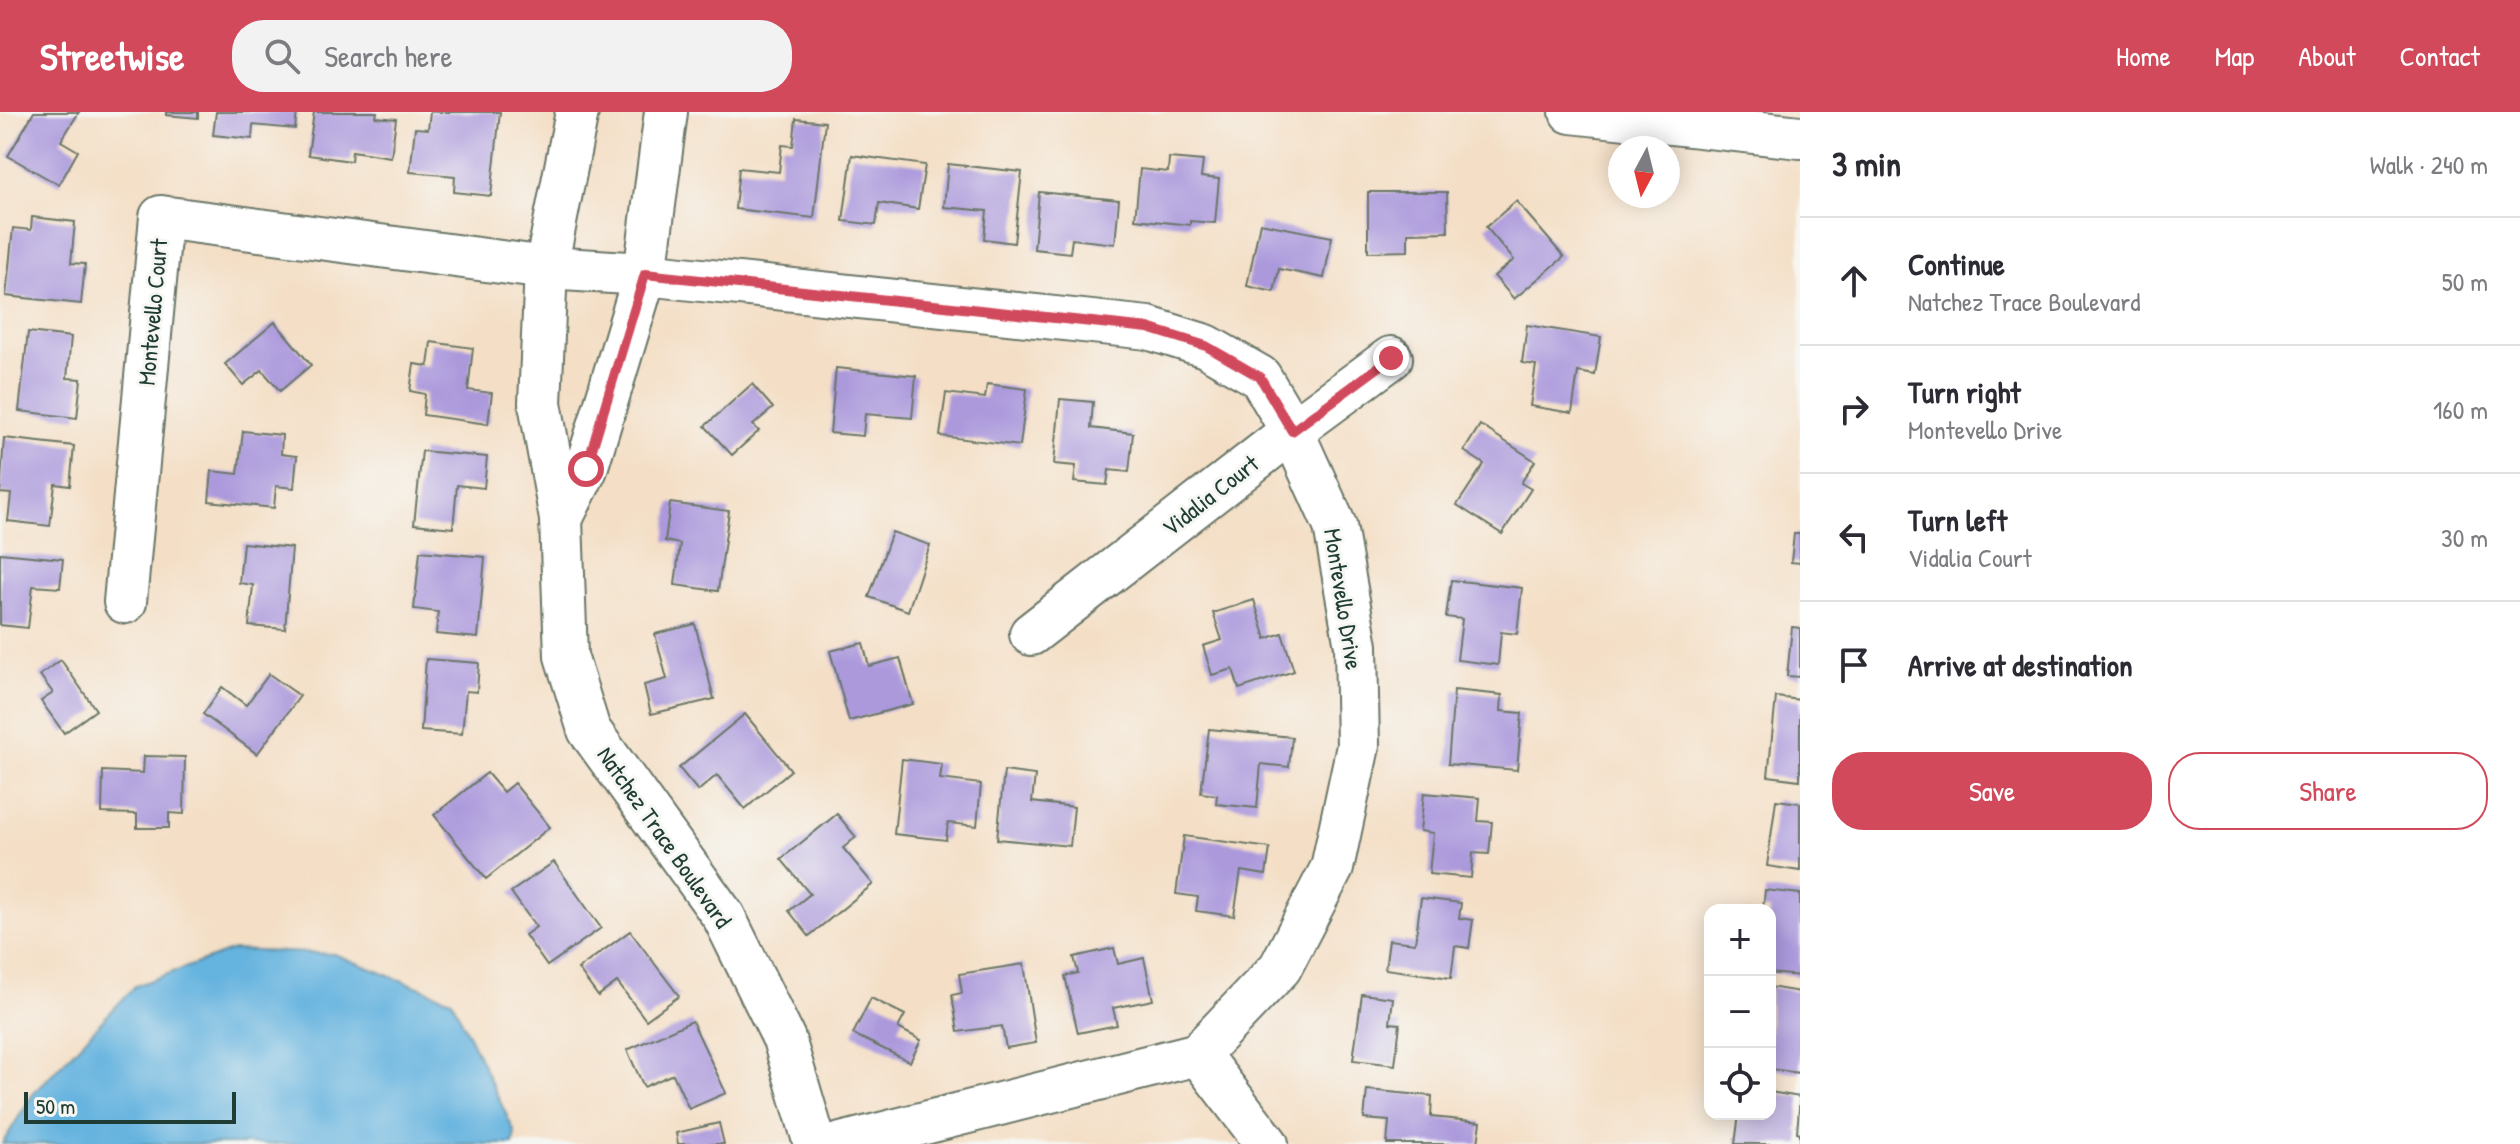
<!DOCTYPE html>
<meta charset="utf-8">
<style>
:root{--surface:#fff;--page:#f2f2f3;--text:#2b2b33;--muted:#7c7c81;--line:#e1e1e2;--accent:#d1495b}
body{margin:0;font-family:"Patrick Hand",sans-serif;background:var(--page);color:var(--text)}
.controls{position:absolute;right:24px;bottom:24px;display:grid;overflow:hidden;border-radius:16px;box-shadow:0 4px 20px #0003}
.controls button{width:72px;height:72px;display:grid;place-items:center;padding:0;border:0;border-bottom:2px solid var(--line);background:var(--surface);color:var(--text);font:40px sans-serif}
.compass{position:absolute;left:1608px;top:24px;width:72px;height:72px;border-radius:50%;background:var(--surface);box-shadow:0 4px 20px #0003;rotate:187deg}
.scale{position:absolute;left:24px;bottom:20px;width:212px;box-sizing:border-box;padding-left:8px;border:4px solid #1f3d34;border-top:0;font-size:22px;line-height:28px;white-space:nowrap;color:#1f3d34;-webkit-text-stroke:6px #f6f6f2;paint-order:stroke}
.stop{position:absolute;width:24px;height:24px;margin:-18px;border:6px solid #d1495b;border-radius:50%;background:#fff}
.stop.end{background:#d1495b;border-color:#fff;box-shadow:0 2px 8px #0008}
.list{margin:0;padding:0;list-style:none}
h2{display:flex;justify-content:space-between;align-items:center;height:104px;margin:0;padding:0 32px;font-size:34px}
h2 small{font-size:26px;font-weight:400;color:var(--muted)}
.list li{display:grid;grid-template-columns:52px 1fr auto;gap:24px;align-items:center;box-sizing:border-box;height:128px;padding:0 32px;border-top:2px solid var(--line)}
.list b{display:block;font-size:30px;white-space:nowrap}
.list p{margin:0;font-size:26px;white-space:nowrap;color:var(--muted)}
.list em{font-size:26px;font-style:normal;color:var(--muted)}
.actions{display:flex;gap:16px;padding:24px 32px}
.actions a{flex:1;padding:18px 0;border:2px solid var(--accent);border-radius:32px;text-align:center;font-size:28px;color:var(--accent)}
.actions .main{background:var(--accent);color:#fff}
.icon{flex:none;width:44px;height:44px;fill:none;stroke:currentColor;stroke-width:2;stroke-linecap:round;stroke-linejoin:round}
.map{position:relative;flex:none;width:1800px;height:1032px;overflow:hidden}
header{display:flex;align-items:center;gap:48px;box-sizing:border-box;height:112px;padding:0 40px;background:var(--accent);color:#fff}
header strong{font-size:38px}
nav{display:flex;gap:44px;margin-inline-start:auto;font-size:28px}
.search{width:560px;height:72px;background:var(--page);display:flex;align-items:center;gap:20px;box-sizing:border-box;padding:0 28px;border-radius:32px;color:var(--muted);font-size:30px}
main{display:flex}
aside{flex:1;background:var(--surface)}
.map>svg:first-child{display:block}
.water{fill:#65b3df;stroke:#42788a;stroke-width:2}
.building{fill:#ab99dc}
.lines{fill:none;stroke-linecap:round;stroke-linejoin:round}
.minor-casing{stroke:#6a7667;stroke-width:46}
.minor{stroke:#fff;stroke-width:42}
.route{stroke:#d1495b;stroke-width:10}
.labels{text-anchor:middle;dominant-baseline:central;stroke-width:6;stroke-linejoin:round;paint-order:stroke}
.street-label{font-size:24px;fill:#1f3d34;stroke:#f6f6f2}
</style>
<header>
<strong>Streetwise</strong>
<div class="search"><svg class="icon" aria-label="search" viewBox="0 0 24 24"><circle cx="10" cy="10" r="6"/><path d="M15 15l6 6"/></svg>Search here</div>
<nav><a>Home</a><a>Map</a><a>About</a><a>Contact</a></nav>
</header>
<main>
<div class="map">
<svg width="1800" height="1032" viewBox="0 0 1800 1032">
<rect width="100%" height="100%" fill="#f6f6f2"/>
<filter id="ink" filterUnits="userSpaceOnUse"><feTurbulence type="fractalNoise" baseFrequency=".0125" numOctaves="2"/><feDisplacementMap in="SourceGraphic" scale="16" xChannelSelector="R" yChannelSelector="G"/><feConvolveMatrix kernelMatrix="1 2 1 2 8 2 1 2 1" color-interpolation-filters="sRGB"/></filter>
<filter id="wash" filterUnits="userSpaceOnUse"><feTurbulence type="fractalNoise" baseFrequency=".006" numOctaves="4" result="noise"/><feDisplacementMap in="SourceGraphic" scale="32" xChannelSelector="R" yChannelSelector="G"/><feGaussianBlur stdDeviation="1.8" result="paint"/><feColorMatrix in="noise" values="0 0 0 0 0 0 0 0 0 0 0 0 0 0 0 0 0 1.4 0 .05"/><feComposite in="paint" operator="in"/></filter>
<g filter="url(#wash)">
<rect width="100%" height="100%" fill="#f4dfc6"/>
<path class="water" d="M233,838L334,842L452,888L515,1021L513,1032H2L33,982L135,874Z"/>
<g id="blocks">
<g class="building">
<path d="M34,0H79L61,29L78,39L59,73L8,44Z"/>
<path d="M166,0H198V6L166,3Z"/>
<path d="M216,0H297L295,17L253,13L252,27L213,23Z"/>
<path d="M314,0H377L376,5L396,7L391,45L352,39L351,49L308,43Z"/>
<path d="M430,0H500L491,84L454,80L455,64L410,60L415,16L428,17Z"/>
<path d="M796,7L825,10L814,106L735,97L739,56L779,60L782,33L793,34Z"/>
<path d="M852,43L925,53L918,97L879,91L876,113L843,109Z"/>
<path d="M1169,46L1203,49L1201,65L1219,67L1215,111L1190,109V113L1135,107L1140,57L1168,60Z"/>
<path d="M948,52L1022,60L1014,131L984,127L987,99L944,95Z"/>
<path d="M1039,80L1119,88L1115,132L1072,127L1070,141L1034,137Z"/>
<path d="M1368,80H1447L1448,120L1408,121V139L1368,140Z"/>
<path d="M1516,89L1564,145L1514,187L1494,164L1514,148L1486,115Z"/>
<path d="M32,105L75,110L71,151L85,152L81,192L6,184L13,116L31,118Z"/>
<path d="M1260,111L1332,125L1324,166L1279,157L1274,180L1247,174Z"/>
<path d="M275,210L311,253L280,279L262,258L243,273L225,252Z"/>
<path d="M1527,213L1601,225L1595,263L1578,260L1572,301L1530,294L1536,253L1522,251Z"/>
<path d="M28,220L71,225L67,266L81,267L77,306L19,299Z"/>
<path d="M431,230L473,236L468,278L492,281L488,312L423,303L425,282L410,279L414,252L428,254Z"/>
<path d="M836,256L916,264L912,306L865,302L863,324L830,321Z"/>
<path d="M752,272L773,296L753,313L759,319L732,343L705,314Z"/>
<path d="M987,272L1027,277L1020,334L940,324L946,281L985,286Z"/>
<path d="M1060,287L1093,290L1091,316L1133,321L1129,360L1109,358L1107,373L1074,370L1076,354L1054,352Z"/>
<path d="M1480,313L1535,349L1521,371L1531,377L1502,422L1457,393L1484,352L1464,339Z"/>
<path d="M243,319L282,323L281,342L297,344L294,376L276,374L274,396L209,389L212,359L238,362Z"/>
<path d="M4,326L74,334L70,374L55,372L50,414L8,409L11,382L0,381Z"/>
<path d="M422,339L487,345L484,376L457,373L453,416L414,412Z"/>
<path d="M670,391L729,399L718,479L675,473L680,432L665,429Z"/>
<path d="M892,420L930,433L908,499L869,485Z"/>
<path d="M1794,422H1800V451L1791,450Z"/>
<path d="M243,431L292,436L285,517L249,514L253,473L239,471Z"/>
<path d="M420,439L485,445L478,526L436,522L438,500L414,497Z"/>
<path d="M0,441L63,447L60,476L33,474L28,516L0,513Z"/>
<path d="M1451,468L1522,476L1517,522L1501,520L1498,553L1457,548L1462,507L1446,505Z"/>
<path d="M1254,488L1266,527L1282,521L1294,559L1239,577L1233,557L1212,563L1203,534L1222,528L1213,501Z"/>
<path d="M695,512L714,587L651,602L644,573L667,567L655,522Z"/>
<path d="M1792,515L1800,516V565L1787,564Z"/>
<path d="M863,531L869,554L900,546L913,592L849,609L830,539Z"/>
<path d="M426,547L479,551L477,580L466,579L462,622L421,619Z"/>
<path d="M61,548L96,598L64,621L41,589L53,581L40,563Z"/>
<path d="M269,562L300,584L257,642L203,602L222,575L246,593Z"/>
<path d="M1454,578L1502,583L1501,599L1522,601L1517,658L1448,652Z"/>
<path d="M1776,585L1800,588V668L1768,664Z"/>
<path d="M745,602L791,658L745,697L717,663L698,679L679,656Z"/>
<path d="M1209,617L1292,625L1289,655L1261,652L1257,696L1216,692L1217,683L1201,681Z"/>
<path d="M144,644L185,645L184,702L169,701V716H137V702L102,701L103,659L143,661Z"/>
<path d="M902,647L942,652L940,667L981,672L977,714L948,711L946,728L894,722Z"/>
<path d="M1004,659L1035,663L1032,690L1074,695L1070,734L997,727Z"/>
<path d="M487,661L503,680L514,671L550,715L486,767L434,703Z"/>
<path d="M1424,681L1480,686L1478,709L1492,710L1489,742L1473,741L1471,766L1429,762L1433,721L1420,719Z"/>
<path d="M1776,688L1800,691V759L1767,754Z"/>
<path d="M837,702L856,725L843,736L873,772L809,824L789,799L810,782L781,747Z"/>
<path d="M1184,724L1270,736L1266,763L1241,759L1234,804L1196,799L1198,785L1176,782Z"/>
<path d="M554,750L601,816L547,854L525,823L536,815L511,780Z"/>
<path d="M1765,778L1800,782V864L1770,861V798H1763Z"/>
<path d="M1421,786L1461,791L1459,806L1473,808L1469,836L1455,834L1451,866L1385,857L1389,828L1415,831Z"/>
<path d="M630,819L679,884L646,908L617,870L598,884L578,857Z"/>
<path d="M1114,836L1118,852L1144,846L1153,888L1113,896L1117,913L1078,921L1065,864L1078,861L1074,845Z"/>
<path d="M1024,852L1036,931L1006,936L1002,914L958,920L952,883L962,881L959,862Z"/>
<path d="M1770,875L1800,880V961L1770,957Z"/>
<path d="M1362,882L1393,886L1390,911L1400,912L1395,953L1353,948Z"/>
<path d="M871,886L905,903L898,916L921,928L910,950L853,922Z"/>
<path d="M692,909L726,981L689,997L673,962L644,975L627,938Z"/>
<path d="M1367,978L1432,984L1431,1005L1481,1010L1478,1032H1387L1389,1009L1364,1007Z"/>
<path d="M1770,980L1800,985L1797,1020L1800,1021V1032H1735L1739,1002H1770Z"/>
<path d="M719,1011L724,1032H678L676,1021Z"/>
</g>
</g>
</g>
<g filter="url(#ink)">
<use href="#blocks" fill-opacity="0" stroke="#6a7667" stroke-width="2"/>
<g class="lines">
<g class="minor-casing">
<g id="minor">
<path d="M577,0L546,156L540,291L561,407L566,544L589,618L724,805L784,927L815,1032"/>
<path d="M1571,0L1800,25"/>
<path d="M561,407L586,357L645,162L666,0"/>
<path d="M125,490L161,105L546,156L645,162L1148,216L1206,234L1260,265L1292,319L1335,414L1356,534L1358,634L1332,756L1280,856L1198,942L841,1032"/>
<path d="M1031,522L1292,319L1391,246"/>
<path d="M1198,942L1267,1032"/>
</g>
</g>
<use href="#minor" class="minor"/>
</g>
</g>
<g class="lines" filter="url(#ink)">
<path class="route" d="M586,357L645,162L1148,216L1206,234L1260,265L1292,319L1391,246"/>
</g>
<g class="labels">
<g class="street-label">
<text transform="translate(152 200) rotate(-85)">Montevello Court</text>
<text transform="translate(1210 383) rotate(-38)">Vidalia Court</text>
<text transform="translate(1344 487) rotate(81)">Montevello Drive</text>
<text transform="translate(665 725) rotate(55)">Natchez Trace Boulevard</text>
</g>
</g>
</svg>
<div class="controls">
<button>+</button>
<button>−</button>
<button><svg class="icon" aria-label="locate" viewBox="0 0 24 24"><circle cx="12" cy="12" r="6"/><path d="M12 2v4M12 18v4M2 12h4M18 12h4"/></svg></button>
</div>
<svg class="compass" viewBox="-18 -18 36 36"><path d="M0-13l5 13h-10z" fill="#e53935"/><path d="M0 13l5-13h-10z" fill="#7c7c81"/></svg>
<div class="scale">50 m</div>
<div class="stop" style="left:586px;top:357px"></div>
<div class="stop end" style="left:1391px;top:246px"></div>
</div>
<aside>
<h2>3 min<small>Walk · 240 m</small></h2>
<ul class="list">
<li><svg class="icon" aria-label="ahead" viewBox="0 0 24 24"><path d="M12 20V5M6 11l6-6 6 6"/></svg><div><b>Continue</b><p>Natchez Trace Boulevard</p></div><em>50 m</em></li>
<li><svg class="icon" aria-label="right" viewBox="0 0 24 24"><path d="M7 20v-9h11M14 6l5 5-5 5"/></svg><div><b>Turn right</b><p>Montevello Drive</p></div><em>160 m</em></li>
<li><svg class="icon" aria-label="left" viewBox="0 0 24 24"><path d="M17 20v-9H6M10 6l-5 5 5 5"/></svg><div><b>Turn left</b><p>Vidalia Court</p></div><em>30 m</em></li>
<li><svg class="icon" aria-label="arrive" viewBox="0 0 24 24"><path d="M6 21V4h12l-3 4 3 4H6"/></svg><div><b>Arrive at destination</b></div></li>
</ul>
<div class="actions"><a class="main">Save</a><a>Share</a></div>
</aside>
</main>
